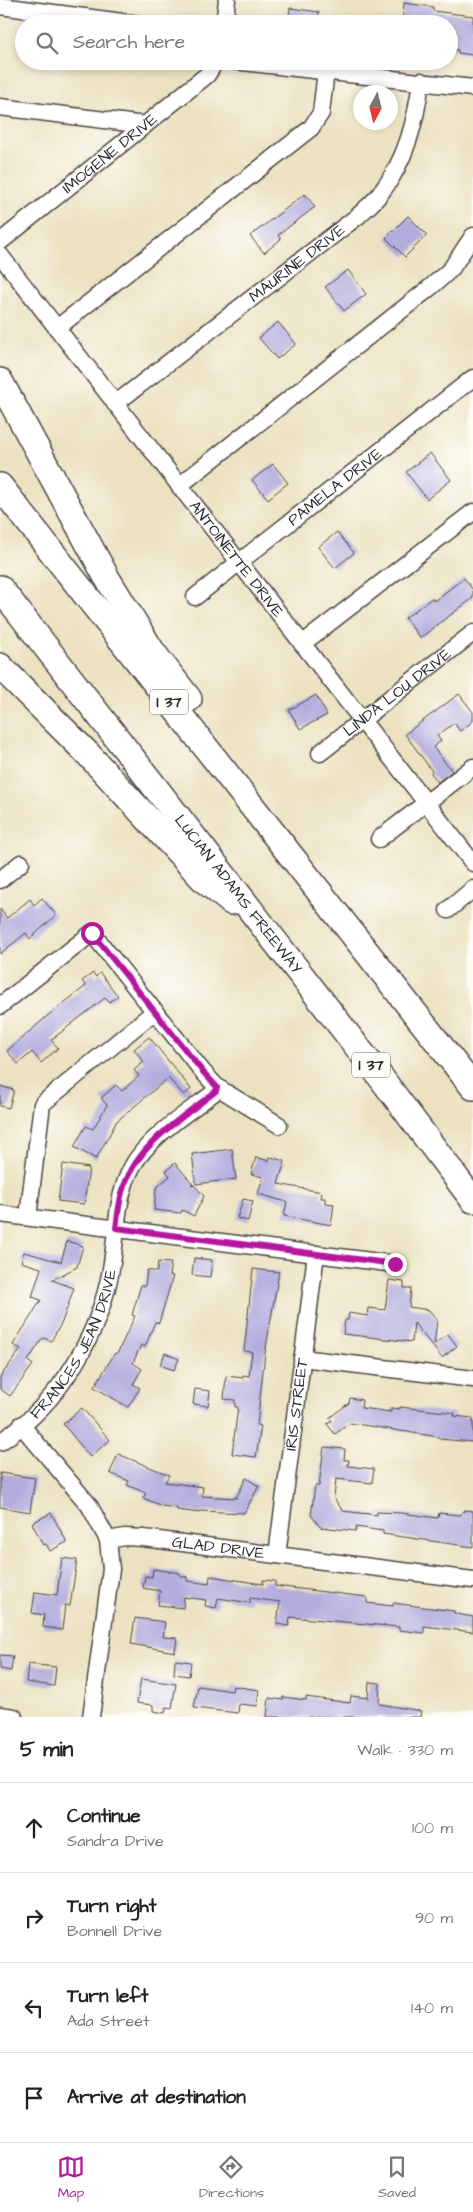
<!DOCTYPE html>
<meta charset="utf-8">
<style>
:root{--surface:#fff;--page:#f6f6f6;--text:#222;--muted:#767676;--line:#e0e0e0;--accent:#b5179e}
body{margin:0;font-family:"Architects Daughter",sans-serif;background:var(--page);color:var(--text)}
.compass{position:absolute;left:353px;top:85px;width:45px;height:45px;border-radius:50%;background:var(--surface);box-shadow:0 2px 8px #0003;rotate:187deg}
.stop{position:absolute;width:15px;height:15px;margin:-11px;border:4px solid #b5179e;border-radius:50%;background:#fff}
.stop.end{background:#b5179e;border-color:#fff;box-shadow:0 1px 5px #0008}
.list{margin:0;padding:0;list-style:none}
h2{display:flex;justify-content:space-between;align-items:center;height:65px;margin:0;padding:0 20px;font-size:21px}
h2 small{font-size:16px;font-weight:400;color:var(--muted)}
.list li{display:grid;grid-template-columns:32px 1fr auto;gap:15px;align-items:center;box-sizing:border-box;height:90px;padding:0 20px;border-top:1px solid var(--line)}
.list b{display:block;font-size:19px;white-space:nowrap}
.list p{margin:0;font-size:16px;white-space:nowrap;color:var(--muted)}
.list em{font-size:16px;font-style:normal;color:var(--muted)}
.icon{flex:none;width:28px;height:28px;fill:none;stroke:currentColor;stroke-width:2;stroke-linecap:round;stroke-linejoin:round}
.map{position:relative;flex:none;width:473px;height:1717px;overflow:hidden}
.search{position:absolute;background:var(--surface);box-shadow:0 2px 8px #0003;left:15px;right:15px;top:15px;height:55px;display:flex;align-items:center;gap:12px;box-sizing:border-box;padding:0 18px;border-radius:28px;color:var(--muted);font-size:19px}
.sheet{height:425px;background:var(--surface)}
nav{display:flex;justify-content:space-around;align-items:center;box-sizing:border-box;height:70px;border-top:1px solid var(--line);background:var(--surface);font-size:14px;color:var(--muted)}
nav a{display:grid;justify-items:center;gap:2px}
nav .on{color:var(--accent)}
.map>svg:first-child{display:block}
.building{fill:#b3adde}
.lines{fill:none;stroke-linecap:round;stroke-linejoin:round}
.minor-casing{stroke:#484642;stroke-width:19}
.highway-casing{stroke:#484642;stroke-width:28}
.minor{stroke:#fff;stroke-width:16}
.highway{stroke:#fff;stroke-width:25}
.route{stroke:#b5179e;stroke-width:6}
.labels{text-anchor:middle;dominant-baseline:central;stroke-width:4;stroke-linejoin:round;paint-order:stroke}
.shield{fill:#fdfcf7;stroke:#6a6a68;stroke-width:1}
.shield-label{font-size:15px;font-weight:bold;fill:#2b2b2b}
.street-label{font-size:16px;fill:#2b2b2b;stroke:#fdfcf7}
</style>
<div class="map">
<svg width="473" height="1717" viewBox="0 0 473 1717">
<rect width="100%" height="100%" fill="#fdfcf7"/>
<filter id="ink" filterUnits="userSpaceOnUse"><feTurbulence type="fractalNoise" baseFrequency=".02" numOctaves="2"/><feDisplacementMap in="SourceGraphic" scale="10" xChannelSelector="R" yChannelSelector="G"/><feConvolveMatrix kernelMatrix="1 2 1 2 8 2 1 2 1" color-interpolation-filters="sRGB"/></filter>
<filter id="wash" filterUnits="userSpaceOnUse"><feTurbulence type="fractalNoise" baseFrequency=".0096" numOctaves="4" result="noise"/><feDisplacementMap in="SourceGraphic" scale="20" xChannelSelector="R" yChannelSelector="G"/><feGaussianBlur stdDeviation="1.12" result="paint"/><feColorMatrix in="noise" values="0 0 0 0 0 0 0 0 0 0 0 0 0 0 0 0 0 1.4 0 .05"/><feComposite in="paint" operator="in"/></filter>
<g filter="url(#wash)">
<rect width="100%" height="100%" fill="#ece2c1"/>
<g id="blocks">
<g class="building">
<path d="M404,3L433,7V11L473,16V55L458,53V50L449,49V24H402Z"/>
<path d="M290,8L319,12L317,24H288Z"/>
<path d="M305,194L315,207L278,235L281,239L264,253L250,236Z"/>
<path d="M408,216L427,235L405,257L386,238Z"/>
<path d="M348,270L366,294L344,311L325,287Z"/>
<path d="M278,322L296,344L277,359L259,338Z"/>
<path d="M430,453L451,480L427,499L406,472Z"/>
<path d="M273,464L288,483L268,499L252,480Z"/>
<path d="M337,532L354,553L335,568L318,547Z"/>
<path d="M464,578L473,590V598L420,638L405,618L432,598L434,601Z"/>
<path d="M459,694L473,712V721L460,731L454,723L437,736L441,741L433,747L452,771L438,782L431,773L432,771L405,734Z"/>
<path d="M316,695L327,715L300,729L289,710Z"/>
<path d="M42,898L56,915L30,939L26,933L0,954V909L7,918L30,899L34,905Z"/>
<path d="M93,973L96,977L100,973L118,996L109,1002L105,998L51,1040L58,1048L41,1063L32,1052L18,1064L7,1051L52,1012L86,986L82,981Z"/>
<path d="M149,1037L191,1089L184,1095L168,1078L117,1121L96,1159L74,1147L86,1126L93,1129L107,1105L101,1098L116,1085L122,1091L139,1076L134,1070L144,1062L134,1049Z"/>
<path d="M0,1086L14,1090L9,1108L0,1106Z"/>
<path d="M232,1149L236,1179L196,1184L192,1154Z"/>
<path d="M256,1157L269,1161L270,1157L285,1161L278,1184L322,1192L321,1198H325V1203L334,1204L331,1225L284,1216L287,1202L258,1194L263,1177L251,1174Z"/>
<path d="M175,1163L193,1184H191L194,1185L204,1196L194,1216L182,1210L181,1213L154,1210L156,1188L170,1176L166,1171Z"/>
<path d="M63,1164L89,1168L84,1204L58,1201Z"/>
<path d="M243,1199L253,1201L248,1221L237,1218Z"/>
<path d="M67,1241L83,1246L77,1267L52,1280L74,1288L62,1322L51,1341L44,1338L42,1339L28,1361L33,1365L10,1396L0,1389V1377L21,1349L13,1345L41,1300L32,1297L41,1268L21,1262L24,1252L61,1262Z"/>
<path d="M194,1258L212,1260L210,1277L192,1275Z"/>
<path d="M158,1262L171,1263L169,1275L173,1276L159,1323L155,1322L145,1347L141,1345L133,1363L142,1369L133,1384L140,1388L128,1407L94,1387L115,1353L117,1354L135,1316L132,1315L141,1285L145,1286L147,1270L157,1272Z"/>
<path d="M253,1269L279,1272L265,1353L257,1425L261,1426L256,1457L232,1454L238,1407H235V1400L224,1399L226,1376L243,1378V1375L249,1376L252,1352L244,1351Z"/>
<path d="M389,1280L404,1282V1288H411L409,1307L429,1310L437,1320L434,1344L448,1334L457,1346L442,1358L414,1323L412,1342L343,1334L345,1320H348L349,1313L367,1316L368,1308L385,1310Z"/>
<path d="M165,1353L179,1359L174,1370L160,1365Z"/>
<path d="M195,1389L210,1391L208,1406L193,1404Z"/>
<path d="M350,1398L362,1400L361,1408L391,1412V1408L400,1409V1407L455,1413L454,1416L473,1418V1442L439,1439V1437L350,1423L335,1434L327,1424L332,1421L329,1418L349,1403Z"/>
<path d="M82,1408L110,1440L90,1457L63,1424Z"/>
<path d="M324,1447L345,1449L344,1460H349L348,1466L374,1469L372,1483L336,1479L334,1498L343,1511L377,1515V1512L401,1513L438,1518L439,1513L460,1515L465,1510L473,1511V1547L383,1534V1531L356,1527V1531L320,1527L311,1515L315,1486H319Z"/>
<path d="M118,1454L169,1475L165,1482L203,1487L202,1496L236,1498L246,1478L259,1486L244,1513L200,1511V1513L177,1510V1508L162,1506L143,1498L146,1493L127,1485L129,1481L110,1473Z"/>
<path d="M0,1473L35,1478L30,1512L0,1507Z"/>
<path d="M51,1513L67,1542L50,1551L46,1544L43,1545L32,1523Z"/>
<path d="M62,1558L77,1560L70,1606L65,1605L62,1630L43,1627L44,1615L32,1613L35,1592L57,1595Z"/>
<path d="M153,1569L180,1573V1576L187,1577V1581L209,1584L210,1576L263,1584V1580L275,1581V1586L367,1597V1603L393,1606V1603L454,1611V1613L462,1615L473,1617V1632L424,1626V1633L399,1630V1627L290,1617L289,1626L277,1624L280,1602L250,1598V1603L218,1598L216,1608L205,1606L206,1600L184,1597L183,1608L158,1605L160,1591L143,1588L145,1576L152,1577Z"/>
<path d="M135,1618L165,1622L163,1637L177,1638L175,1652L131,1644Z"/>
<path d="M0,1655L13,1656L11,1671L0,1669Z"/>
<path d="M175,1660L191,1662L189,1676L174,1674Z"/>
<path d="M28,1664L56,1667L54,1686L26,1682Z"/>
<path d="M141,1679L176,1684L172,1708L166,1707L165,1713L153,1711V1705L137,1703Z"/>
<path d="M369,1682L380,1683L379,1704L421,1711L420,1717H267L269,1698L283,1700V1697L306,1700V1697L350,1703L351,1696L368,1698Z"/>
<path d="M198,1686L232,1691L233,1686L259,1690L257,1706L239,1704L238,1713L194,1708Z"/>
</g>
</g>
</g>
<g filter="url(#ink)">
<use href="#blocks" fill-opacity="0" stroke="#484642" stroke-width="1"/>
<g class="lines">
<g class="minor-casing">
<g id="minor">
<path d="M0,6L138,24"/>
<path d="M224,24L227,0"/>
<path d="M233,61L473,88"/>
<path d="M0,107L145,125"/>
<path id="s1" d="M0,242L207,75L216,61"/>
<path id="s2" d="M0,255L473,863"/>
<path d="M57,328L311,128L321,113L326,71"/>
<path id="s3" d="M115,404L358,216C365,209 374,202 380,194C406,161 416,121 421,81"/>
<path d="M179,486L432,286L451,269L473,236"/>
<path id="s4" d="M195,597L473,378"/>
<path d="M302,644L473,512"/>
<path id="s5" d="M320,753L473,633"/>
<path d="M379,839L473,767"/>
<path d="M0,880L21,863"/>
<path d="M448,910L473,889"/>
<path d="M0,1006L92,933L203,1072L217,1087L279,1125"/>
<path d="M0,1214L395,1264"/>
<path d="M28,1217L42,1104L155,1011"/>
<path d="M302,1358L473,1379"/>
<path d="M21,1425L89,1505L108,1540L111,1569L91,1717"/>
<path id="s6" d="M0,1442C60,1403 101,1334 112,1263C117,1231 116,1197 132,1167C148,1137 189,1112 216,1091L217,1087"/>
<path id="s7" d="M108,1540L125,1537L143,1538L473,1580"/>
<path id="s8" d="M277,1555L316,1254"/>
<path d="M0,1715L14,1717"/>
</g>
</g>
<g class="highway-casing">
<g id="highway">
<path d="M0,381L107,578L152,651L189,699"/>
<path d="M0,486L473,1087"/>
<path id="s9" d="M0,588L379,1075L473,1200"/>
<path d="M0,666L88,754L204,880L231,902"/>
</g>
</g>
<use href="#minor" class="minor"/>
<use href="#highway" class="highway"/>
</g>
</g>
<g class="lines" filter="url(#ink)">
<path class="route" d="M92,933L203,1072L217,1087L216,1091C181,1119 139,1143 124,1186C119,1199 118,1215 116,1228L395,1264"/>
</g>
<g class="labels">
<g class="shield">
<rect x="150" y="689.5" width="38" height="25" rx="4"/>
<rect x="352" y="1052.5" width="38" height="25" rx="4"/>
</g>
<g class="shield-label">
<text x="169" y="702">I 37</text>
<text x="371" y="1065">I 37</text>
</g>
<g class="street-label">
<text stroke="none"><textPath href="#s1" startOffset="141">IMOGENE DRIVE</textPath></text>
<text stroke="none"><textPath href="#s3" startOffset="230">MAURINE DRIVE</textPath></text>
<text stroke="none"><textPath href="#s4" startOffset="178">PAMELA DRIVE</textPath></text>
<text stroke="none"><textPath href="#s2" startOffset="385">ANTOINETTE DRIVE</textPath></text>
<text stroke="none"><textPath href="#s5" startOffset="98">LINDA LOU DRIVE</textPath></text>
<text stroke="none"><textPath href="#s9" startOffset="388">LUCIAN ADAMS FREEWAY</textPath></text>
<text stroke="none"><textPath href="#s6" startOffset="126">FRANCES JEAN DRIVE</textPath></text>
<text stroke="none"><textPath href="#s8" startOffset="152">IRIS STREET</textPath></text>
<text stroke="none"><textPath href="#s7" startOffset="111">GLAD DRIVE</textPath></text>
</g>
</g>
</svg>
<svg class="compass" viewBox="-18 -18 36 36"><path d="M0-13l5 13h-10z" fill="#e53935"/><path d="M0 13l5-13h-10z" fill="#767676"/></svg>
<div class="stop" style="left:92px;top:933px"></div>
<div class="stop end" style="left:395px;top:1264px"></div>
<div class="search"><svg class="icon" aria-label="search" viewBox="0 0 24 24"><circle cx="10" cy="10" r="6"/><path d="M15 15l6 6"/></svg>Search here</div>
</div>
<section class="sheet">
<h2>5 min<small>Walk · 330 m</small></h2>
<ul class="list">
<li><svg class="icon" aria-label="ahead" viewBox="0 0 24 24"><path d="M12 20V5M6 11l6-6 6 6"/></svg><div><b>Continue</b><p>Sandra Drive</p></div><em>100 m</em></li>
<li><svg class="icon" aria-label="right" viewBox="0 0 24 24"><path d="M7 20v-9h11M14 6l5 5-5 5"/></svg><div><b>Turn right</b><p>Bonnell Drive</p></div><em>90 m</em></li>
<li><svg class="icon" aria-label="left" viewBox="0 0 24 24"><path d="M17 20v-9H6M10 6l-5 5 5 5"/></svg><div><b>Turn left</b><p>Ada Street</p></div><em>140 m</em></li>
<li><svg class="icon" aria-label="arrive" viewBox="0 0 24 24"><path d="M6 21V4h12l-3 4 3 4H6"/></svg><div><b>Arrive at destination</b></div></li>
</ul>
</section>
<nav>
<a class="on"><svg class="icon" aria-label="map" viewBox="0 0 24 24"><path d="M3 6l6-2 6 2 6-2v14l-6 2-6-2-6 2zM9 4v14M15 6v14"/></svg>Map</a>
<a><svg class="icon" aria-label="directions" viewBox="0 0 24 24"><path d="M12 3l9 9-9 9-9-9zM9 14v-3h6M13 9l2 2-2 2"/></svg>Directions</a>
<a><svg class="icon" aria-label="saved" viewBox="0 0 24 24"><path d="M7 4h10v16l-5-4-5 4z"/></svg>Saved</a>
</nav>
